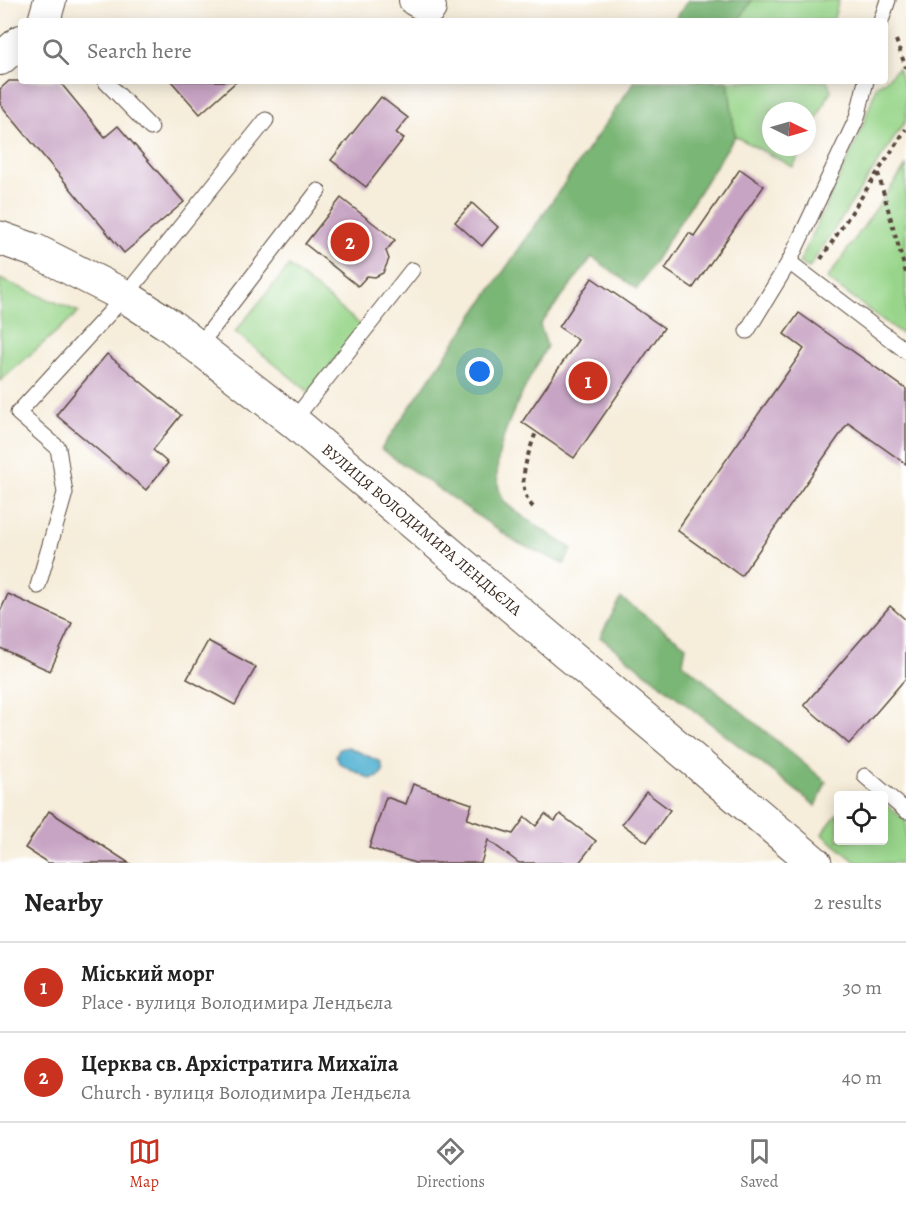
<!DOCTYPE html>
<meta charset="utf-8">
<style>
:root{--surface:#fff;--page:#f2f2f2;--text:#222;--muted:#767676;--line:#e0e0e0;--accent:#c8321e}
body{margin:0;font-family:Alegreya,serif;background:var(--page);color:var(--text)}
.controls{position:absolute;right:18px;bottom:18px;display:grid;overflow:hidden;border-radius:6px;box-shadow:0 3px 15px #0003}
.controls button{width:54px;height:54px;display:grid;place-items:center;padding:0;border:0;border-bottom:2px solid var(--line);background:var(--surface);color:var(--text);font:30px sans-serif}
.compass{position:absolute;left:762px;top:102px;width:54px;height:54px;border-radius:50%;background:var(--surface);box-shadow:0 3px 15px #0003;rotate:95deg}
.you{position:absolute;left:480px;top:372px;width:21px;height:21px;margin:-15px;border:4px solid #fff;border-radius:50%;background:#1a73e8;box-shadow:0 0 0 9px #1a73e833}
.badge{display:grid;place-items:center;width:39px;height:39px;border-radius:50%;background:var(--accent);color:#fff;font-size:20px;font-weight:700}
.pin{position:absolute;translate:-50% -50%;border:3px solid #fff;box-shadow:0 2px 6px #0006}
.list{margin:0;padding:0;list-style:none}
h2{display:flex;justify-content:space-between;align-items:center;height:78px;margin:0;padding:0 24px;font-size:26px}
h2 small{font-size:20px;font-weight:400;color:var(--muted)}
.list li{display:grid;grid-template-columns:39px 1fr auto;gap:18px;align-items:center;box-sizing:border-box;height:90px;padding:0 24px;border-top:2px solid var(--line)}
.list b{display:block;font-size:22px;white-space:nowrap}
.list p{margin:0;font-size:20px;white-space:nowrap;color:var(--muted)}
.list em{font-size:20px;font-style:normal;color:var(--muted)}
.icon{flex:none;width:33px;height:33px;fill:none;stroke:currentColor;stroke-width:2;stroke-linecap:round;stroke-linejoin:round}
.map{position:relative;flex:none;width:906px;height:863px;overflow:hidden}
.search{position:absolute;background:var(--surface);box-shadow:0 3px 15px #0003;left:18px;right:18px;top:18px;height:66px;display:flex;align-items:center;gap:15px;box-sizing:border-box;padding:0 21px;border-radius:6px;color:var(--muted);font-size:22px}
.sheet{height:258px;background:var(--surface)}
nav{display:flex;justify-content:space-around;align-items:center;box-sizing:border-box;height:84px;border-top:2px solid var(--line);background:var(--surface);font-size:16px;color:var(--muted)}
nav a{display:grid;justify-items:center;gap:3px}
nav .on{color:var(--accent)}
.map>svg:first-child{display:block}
.green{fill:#98d58a;stroke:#6a8054;stroke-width:1.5}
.forest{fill:#7ab676;stroke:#5a704a;stroke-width:1.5}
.water{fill:#54b3d3;stroke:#486e78;stroke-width:1.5}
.building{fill:#c8a4c4}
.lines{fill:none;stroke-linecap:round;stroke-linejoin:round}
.service-casing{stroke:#57473a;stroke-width:17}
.minor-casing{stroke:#57473a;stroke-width:34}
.tertiary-casing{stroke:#57473a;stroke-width:35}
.path{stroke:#57473a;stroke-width:4;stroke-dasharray:4.5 4.5;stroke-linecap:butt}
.service{stroke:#fff;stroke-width:15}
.minor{stroke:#fff;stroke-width:32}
.tertiary{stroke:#fff;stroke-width:33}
.labels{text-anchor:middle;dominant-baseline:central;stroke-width:5;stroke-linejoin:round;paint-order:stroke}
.street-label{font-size:16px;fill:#3b2a1e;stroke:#fff}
</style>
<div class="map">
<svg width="906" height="863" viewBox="0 0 906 863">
<rect width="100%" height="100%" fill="#fff"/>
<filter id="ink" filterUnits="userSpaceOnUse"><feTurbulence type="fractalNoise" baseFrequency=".0167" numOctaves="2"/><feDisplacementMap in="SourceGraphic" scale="12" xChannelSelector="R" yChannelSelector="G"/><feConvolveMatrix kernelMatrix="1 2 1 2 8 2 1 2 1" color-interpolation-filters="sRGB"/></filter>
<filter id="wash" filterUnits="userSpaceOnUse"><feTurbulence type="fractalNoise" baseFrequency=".008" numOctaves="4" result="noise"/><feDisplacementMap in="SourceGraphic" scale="24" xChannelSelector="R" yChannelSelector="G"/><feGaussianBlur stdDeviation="1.35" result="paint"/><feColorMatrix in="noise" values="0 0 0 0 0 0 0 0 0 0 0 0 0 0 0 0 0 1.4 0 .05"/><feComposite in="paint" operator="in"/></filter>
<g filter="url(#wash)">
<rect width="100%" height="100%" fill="#f6edda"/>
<g class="green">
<path d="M752,0H839L833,21H738Z"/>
<path d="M898,68L906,91V120L809,268L799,263L859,136L877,85L885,81Z"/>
<path d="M728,81H827L831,90L807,139V111H771V147H803L793,167L735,136Z"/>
<path d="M906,166V337L827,279Z"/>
<path d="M289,266L362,326L309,392L235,332Z"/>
<path d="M0,279L79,312L0,381Z"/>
<path d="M884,803L906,821V863H857L822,834L838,813V840H884Z"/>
</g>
<g class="forest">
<path d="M688,0H752L738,21H674Z"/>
<path d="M635,81H728L735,136L637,289L592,257L540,325L547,346C528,383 479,459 504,501C511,511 559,540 572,549L564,564L516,542L381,449Z"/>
<path d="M621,598L686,646L683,663L826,782L816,806L600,637Z"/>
</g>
<path class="water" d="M348,747L381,762L383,771L378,777L370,779L339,763L336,755L339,749Z"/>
<g id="blocks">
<g class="building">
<path d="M9,81H59L105,137L118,126L184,202L124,253L0,104V89Z"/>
<path d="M171,81H237L200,114Z"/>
<path d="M381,97L408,118L396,133L404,138L366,187L331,160Z"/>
<path d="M740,169L764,186L693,288L665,269L689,233L694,236Z"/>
<path d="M341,198L395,240L386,251L389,259L383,273L375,277L367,276L358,286L305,244Z"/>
<path d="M472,203L498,227L482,246L455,222Z"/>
<path d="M592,278L664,328L574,458L522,422L578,340L559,327Z"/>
<path d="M799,313L906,389V464L848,423L741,576L677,530L804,349L784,334Z"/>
<path d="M107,354L181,415L153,450L168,463L146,490L56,415Z"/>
<path d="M8,594L72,623L50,671L0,648V612Z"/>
<path d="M890,606L906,620V678L849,744L804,705Z"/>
<path d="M208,641L256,667L235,705L187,679Z"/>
<path d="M413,784L472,804L467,819L513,834L525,817L536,826L545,814L555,821L560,814L596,841L579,863H519L488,840L481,863H415L369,848L386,797L406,804Z"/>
<path d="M646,792L670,810L647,842L622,824Z"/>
<path d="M49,811L129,863H48L25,848Z"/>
</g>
</g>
</g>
<g filter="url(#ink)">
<use href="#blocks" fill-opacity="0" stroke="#57473a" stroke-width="1.5"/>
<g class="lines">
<g class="service-casing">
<g id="service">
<path d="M881,21L888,0"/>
<path d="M105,81L151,128"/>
<path d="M789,262L906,351"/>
<path d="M747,331L789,262L857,118L866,81"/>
<path d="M198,347L318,191"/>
<path d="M293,421L412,270"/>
<path d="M38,586L65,493L58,448L18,413L125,296L266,120"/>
<path d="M865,776L906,811"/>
</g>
</g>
<g class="minor-casing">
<g id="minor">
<path d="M415,0L430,8"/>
<path d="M44,21L50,0"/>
<path d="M0,59L21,41"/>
</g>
</g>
<g class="tertiary-casing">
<g id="tertiary">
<path id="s1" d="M0,238L36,251L125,296L171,326L293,421L815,863"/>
</g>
</g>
<g class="path">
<path d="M896,40L906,68"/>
<path d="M878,173L906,273"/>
<path d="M821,259L906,129"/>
<path d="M533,507C514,487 528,455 536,432"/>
</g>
<use href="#service" class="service"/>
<use href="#minor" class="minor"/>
<use href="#tertiary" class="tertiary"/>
</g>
</g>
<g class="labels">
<g class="street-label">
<text stroke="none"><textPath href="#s1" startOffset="516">ВУЛИЦЯ ВОЛОДИМИРА ЛЕНДЬЄЛА</textPath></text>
</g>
</g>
</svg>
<div class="controls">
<button><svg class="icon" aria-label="locate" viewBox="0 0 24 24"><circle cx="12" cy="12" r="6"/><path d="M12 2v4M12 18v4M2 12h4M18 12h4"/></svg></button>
</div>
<svg class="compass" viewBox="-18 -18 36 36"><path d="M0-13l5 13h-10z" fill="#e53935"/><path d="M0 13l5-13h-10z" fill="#767676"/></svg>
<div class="you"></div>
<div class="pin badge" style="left:588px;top:381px">1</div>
<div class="pin badge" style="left:350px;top:242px">2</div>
<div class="search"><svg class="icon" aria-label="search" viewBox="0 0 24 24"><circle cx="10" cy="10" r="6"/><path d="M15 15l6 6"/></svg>Search here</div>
</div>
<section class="sheet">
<h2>Nearby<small>2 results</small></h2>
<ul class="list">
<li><span class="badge">1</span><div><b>Міський морг</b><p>Place · вулиця Володимира Лендьєла</p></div><em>30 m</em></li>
<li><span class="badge">2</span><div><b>Церква св. Архістратига Михаїла</b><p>Church · вулиця Володимира Лендьєла</p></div><em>40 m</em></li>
</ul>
</section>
<nav>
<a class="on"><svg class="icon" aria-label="map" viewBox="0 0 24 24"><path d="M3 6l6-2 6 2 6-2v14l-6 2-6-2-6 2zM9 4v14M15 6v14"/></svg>Map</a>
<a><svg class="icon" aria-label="directions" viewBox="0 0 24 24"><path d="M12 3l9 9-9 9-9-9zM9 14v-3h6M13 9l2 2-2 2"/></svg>Directions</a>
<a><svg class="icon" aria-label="saved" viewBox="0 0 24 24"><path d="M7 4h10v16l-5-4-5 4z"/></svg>Saved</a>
</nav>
